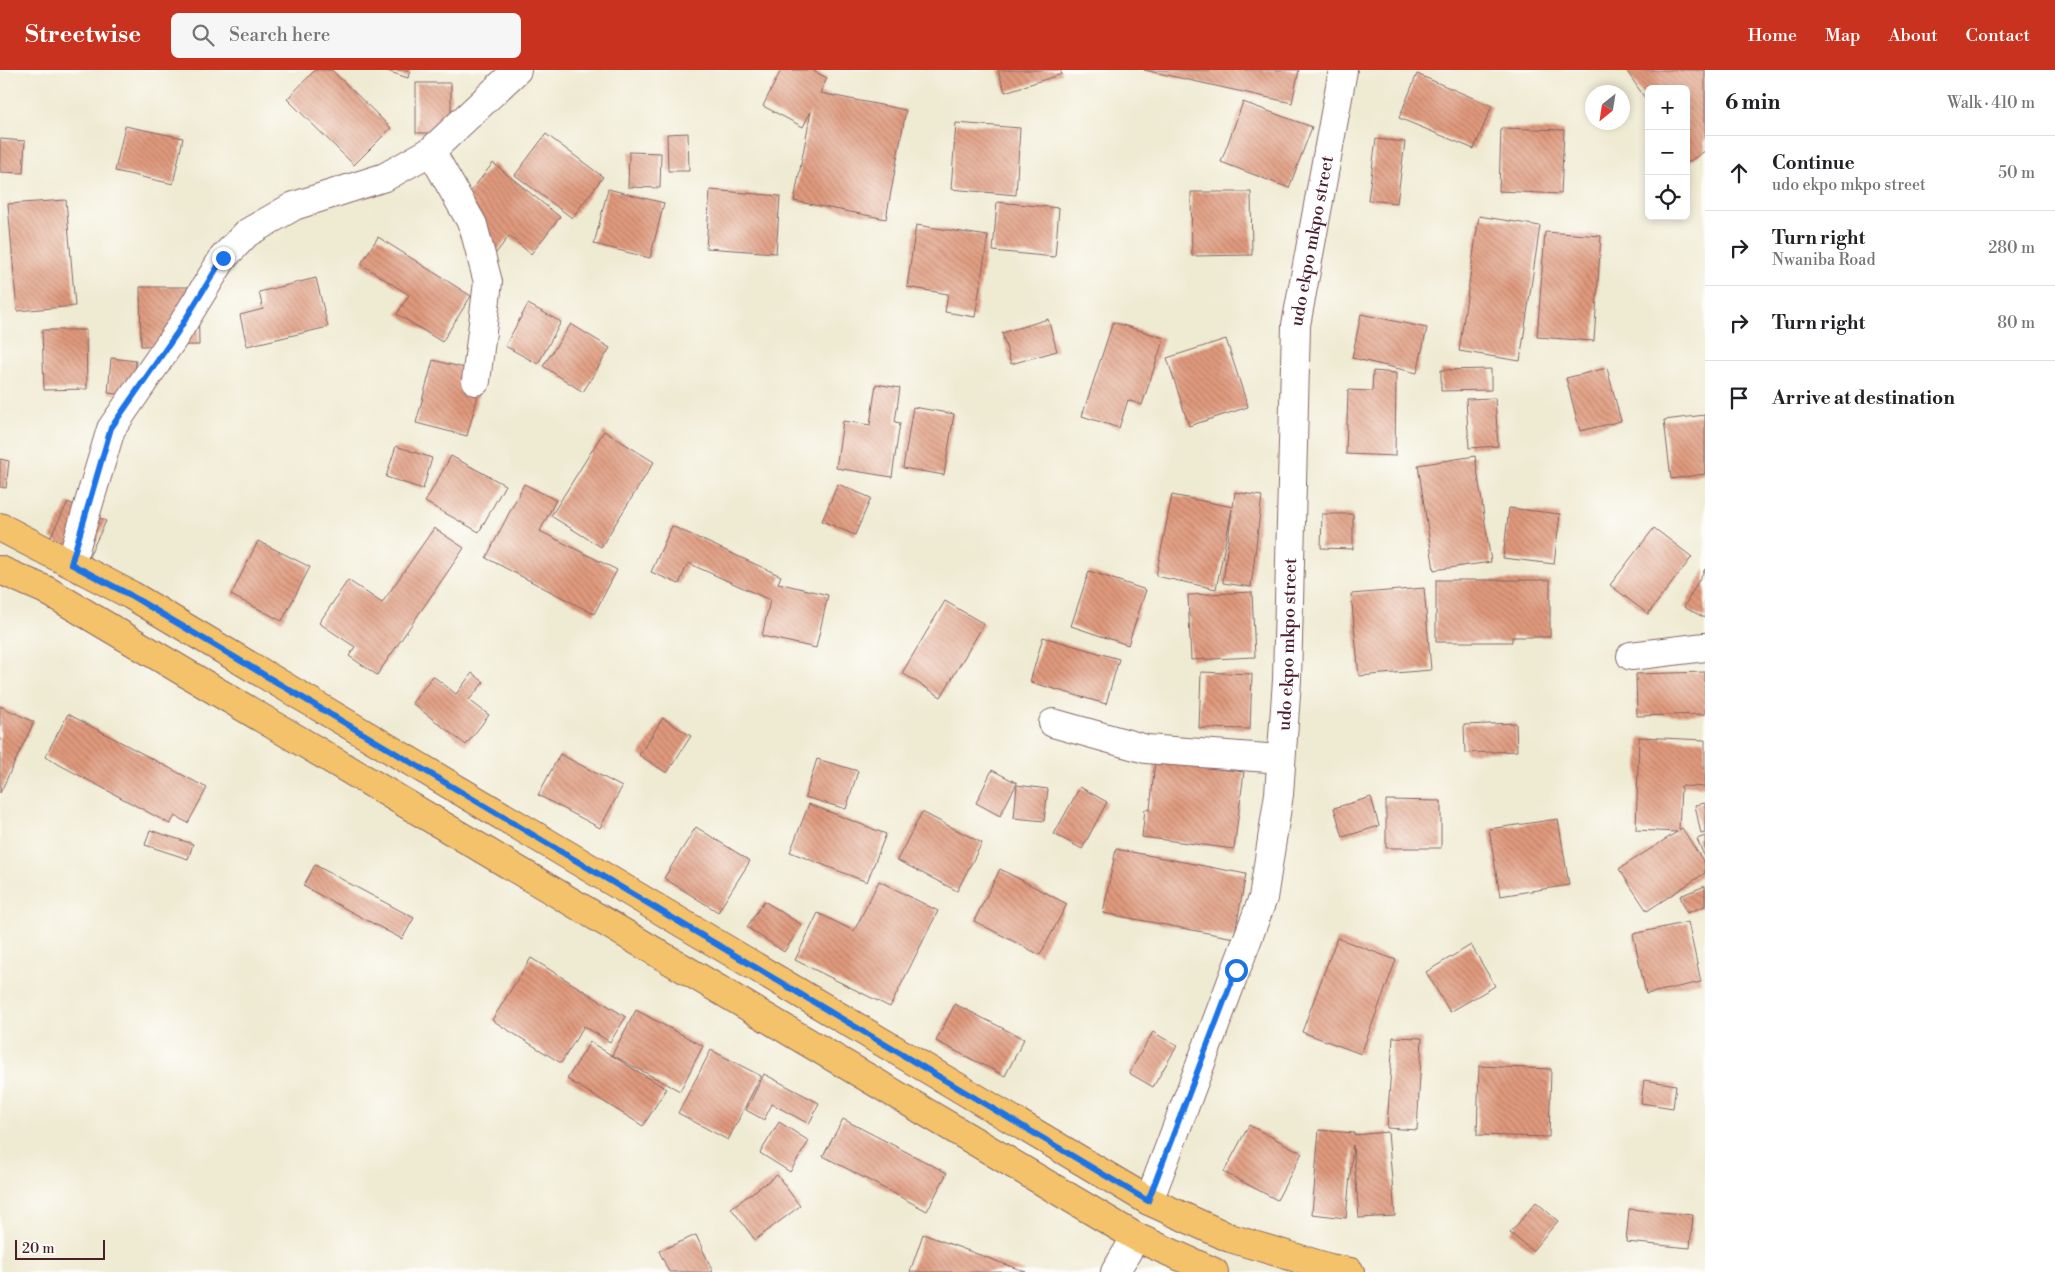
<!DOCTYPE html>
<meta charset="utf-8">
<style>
:root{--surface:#fff;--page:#f6f6f6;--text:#202124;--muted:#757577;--line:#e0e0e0;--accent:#c8321e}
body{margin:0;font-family:"Libre Bodoni",serif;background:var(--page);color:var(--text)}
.controls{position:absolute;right:15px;top:15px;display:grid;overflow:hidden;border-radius:8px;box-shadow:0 2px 8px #0003}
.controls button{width:45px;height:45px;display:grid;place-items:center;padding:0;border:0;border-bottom:1px solid var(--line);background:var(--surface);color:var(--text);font:25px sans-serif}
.compass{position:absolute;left:1585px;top:15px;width:45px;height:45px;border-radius:50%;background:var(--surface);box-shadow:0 2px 8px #0003;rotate:210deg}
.scale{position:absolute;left:15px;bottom:12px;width:90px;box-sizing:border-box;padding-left:5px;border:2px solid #4a1f2b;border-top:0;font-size:14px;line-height:18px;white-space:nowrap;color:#4a1f2b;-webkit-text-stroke:4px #fdfcf7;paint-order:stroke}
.stop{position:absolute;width:15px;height:15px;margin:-11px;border:4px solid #1a73e8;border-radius:50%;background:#fff}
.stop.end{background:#1a73e8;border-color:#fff;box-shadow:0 1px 5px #0008}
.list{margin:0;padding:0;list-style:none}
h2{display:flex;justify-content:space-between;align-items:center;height:65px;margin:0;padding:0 20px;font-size:21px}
h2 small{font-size:16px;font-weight:400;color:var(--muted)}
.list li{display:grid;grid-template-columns:32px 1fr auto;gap:15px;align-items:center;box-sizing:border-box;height:75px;padding:0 20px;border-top:1px solid var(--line)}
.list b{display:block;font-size:19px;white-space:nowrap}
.list p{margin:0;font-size:16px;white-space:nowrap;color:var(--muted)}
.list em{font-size:16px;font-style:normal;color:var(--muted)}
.icon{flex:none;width:28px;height:28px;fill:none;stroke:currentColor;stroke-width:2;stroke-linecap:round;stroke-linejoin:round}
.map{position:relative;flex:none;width:1705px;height:1202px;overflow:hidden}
header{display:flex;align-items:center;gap:30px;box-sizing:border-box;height:70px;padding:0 25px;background:var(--accent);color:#fff}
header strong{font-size:24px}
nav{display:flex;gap:28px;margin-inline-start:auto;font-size:18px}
.search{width:350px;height:45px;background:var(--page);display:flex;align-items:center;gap:12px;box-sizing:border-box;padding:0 18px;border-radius:8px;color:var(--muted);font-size:19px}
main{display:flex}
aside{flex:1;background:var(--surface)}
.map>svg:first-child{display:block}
.building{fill:url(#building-back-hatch)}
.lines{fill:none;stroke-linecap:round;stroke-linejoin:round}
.minor-casing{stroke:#846665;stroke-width:30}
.major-casing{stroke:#846665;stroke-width:30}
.minor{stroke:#fff;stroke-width:28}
.major{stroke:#f3c26a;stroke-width:28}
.route{stroke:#1a73e8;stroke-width:6}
.labels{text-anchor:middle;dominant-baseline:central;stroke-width:5;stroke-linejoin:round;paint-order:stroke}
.street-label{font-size:18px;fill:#4a1f2b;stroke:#fdfcf7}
</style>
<header>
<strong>Streetwise</strong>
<div class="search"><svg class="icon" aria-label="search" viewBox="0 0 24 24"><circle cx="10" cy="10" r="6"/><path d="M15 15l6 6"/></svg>Search here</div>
<nav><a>Home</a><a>Map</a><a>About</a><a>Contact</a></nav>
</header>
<main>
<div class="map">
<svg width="1705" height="1202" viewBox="0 0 1705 1202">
<defs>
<pattern id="building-back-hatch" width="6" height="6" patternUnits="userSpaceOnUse" patternTransform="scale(1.25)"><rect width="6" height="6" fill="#e09a7d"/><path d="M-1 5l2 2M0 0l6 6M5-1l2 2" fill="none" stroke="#b87d67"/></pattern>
</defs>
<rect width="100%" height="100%" fill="#fdfcf7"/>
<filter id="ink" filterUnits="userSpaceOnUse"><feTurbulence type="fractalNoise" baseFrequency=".02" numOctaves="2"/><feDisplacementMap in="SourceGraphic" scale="10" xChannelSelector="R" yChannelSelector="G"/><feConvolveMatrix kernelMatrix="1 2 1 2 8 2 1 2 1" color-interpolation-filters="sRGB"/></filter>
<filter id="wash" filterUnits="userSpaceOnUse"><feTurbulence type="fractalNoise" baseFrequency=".0096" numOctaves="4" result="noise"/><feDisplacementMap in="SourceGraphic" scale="20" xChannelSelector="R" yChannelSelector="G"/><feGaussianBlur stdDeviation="1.12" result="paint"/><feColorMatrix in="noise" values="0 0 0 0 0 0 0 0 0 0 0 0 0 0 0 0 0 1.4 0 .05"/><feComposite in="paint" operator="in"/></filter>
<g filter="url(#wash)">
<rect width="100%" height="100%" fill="#efead2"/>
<g id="blocks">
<g class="building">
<path d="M315,0H332L391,58L354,95L287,29Z"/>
<path d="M384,0H410L408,8Z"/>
<path d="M781,0H812L827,8L820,23L906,40L886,149L794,131L811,41L803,57L763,36Z"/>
<path d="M998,0H1060L1062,4L1005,22Z"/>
<path d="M1144,0H1299L1292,33Z"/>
<path d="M1626,0H1705V81L1687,93L1686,91V19H1649V34Z"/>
<path d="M1417,4L1492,36L1474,79L1399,48Z"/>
<rect x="416" y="13" width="35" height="50"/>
<path d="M1243,32L1312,57L1289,118L1221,92Z"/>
<path d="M956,53L1020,58L1016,125L951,119Z"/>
<path d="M125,56L183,68L173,114L115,101Z"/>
<path d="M1501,58L1564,60L1561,124L1499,121Z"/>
<path d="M688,63L689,101H668L667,64Z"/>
<path d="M546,64L603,107L572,148L515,105Z"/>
<path d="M0,69L25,71L23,103L0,102Z"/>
<path d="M1376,69L1405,72L1397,133L1368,130Z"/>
<path d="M629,82L661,83L660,118L628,117Z"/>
<path d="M493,93L560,147L531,184L509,166L493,187L463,131Z"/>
<path d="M608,119L664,133L650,188L594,174Z"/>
<path d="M710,120L780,126L776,183L706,178Z"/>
<path d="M1191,122H1251L1252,185L1192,186Z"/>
<path d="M66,130L75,236L17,241L8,134Z"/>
<path d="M997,132L1059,138L1055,187L993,181Z"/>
<path d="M1479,146L1540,156L1520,291L1459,281Z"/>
<path d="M916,155L988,166L975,247L945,242L948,224L907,217Z"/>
<path d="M1545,162L1601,166L1594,271L1537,267Z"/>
<path d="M378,167L471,226L442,272L397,244L409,225L361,194Z"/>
<path d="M316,208L328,257L247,276L240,245L263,239L259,222Z"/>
<path d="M140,217H198L199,275L141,276Z"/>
<path d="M528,234L561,252L538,294L505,276Z"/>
<path d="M1361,244L1427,258L1417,303L1352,288Z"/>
<path d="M1048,249L1057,281L1011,294L1002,263Z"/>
<path d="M1113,252L1164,268L1142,335L1128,330L1119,358L1082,346Z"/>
<path d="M571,254L610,278L583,322L543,296Z"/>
<path d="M42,260H86L87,319L44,320Z"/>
<path d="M1226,269L1248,337L1189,356L1167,288Z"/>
<path d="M111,288L136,291L132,326L108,323Z"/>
<path d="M433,290L484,303L467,366L416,353Z"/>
<path d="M1607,298L1621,351L1580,361L1566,308Z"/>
<path d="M1491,299V320L1441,321V300Z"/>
<path d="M1373,301L1396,303L1395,386L1346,384L1348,320L1372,321Z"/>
<path d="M876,314L900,318L895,352L900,353L892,407L836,398L843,351L870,355Z"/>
<path d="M1495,328L1498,376L1469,378L1466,329Z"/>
<path d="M913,337L954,344L944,405L903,398Z"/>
<path d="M1705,345V404L1671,409L1664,350Z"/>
<path d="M604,361L654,392L601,477L551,446Z"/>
<path d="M396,376L432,388L423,419L386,407Z"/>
<path d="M451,386L505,415L479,462L425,432Z"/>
<path d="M1475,386L1491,492L1434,500L1418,395Z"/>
<path d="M0,389L9,391L6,418L0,417Z"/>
<path d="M524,414L556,430L540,461L617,500L594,544L486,488Z"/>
<path d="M838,414L871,428L855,465L822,451Z"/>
<path d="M1235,422L1262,426L1251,517L1223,513L1232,439L1216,519L1156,506L1172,425L1233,437Z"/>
<path d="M68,432L106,451L88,488L50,468Z"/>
<path d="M1509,438L1560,444L1554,494L1503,488Z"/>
<path d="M1322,444H1353V479L1321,478Z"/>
<path d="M672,456L781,506L778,513L828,525L816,578L762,566L770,530L688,493L679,514L651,502Z"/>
<path d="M434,458L464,478L377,605L349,586L355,577L319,553L348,510L382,533Z"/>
<path d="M1654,458L1692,487L1648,544L1610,515Z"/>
<path d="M258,471L310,497L282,551L231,525Z"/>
<path d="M1705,499V548L1684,537Z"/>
<path d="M1089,501L1146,520L1128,575L1071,556Z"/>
<path d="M1436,510H1550V567H1512V572H1436Z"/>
<path d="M1424,518L1431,600L1359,606L1351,524Z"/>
<path d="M1252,522L1255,587L1191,590L1188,525Z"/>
<path d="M945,531L984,554L941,627L902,603Z"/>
<path d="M1043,567L1119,589L1106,634L1030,612Z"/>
<path d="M1201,602L1252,604L1250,659L1199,658Z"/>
<path d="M1705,602V644L1637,646L1636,604Z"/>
<path d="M472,603L484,612L469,630L489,645L466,675L412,633L433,606L456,624Z"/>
<path d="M0,636L34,652L0,723Z"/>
<path d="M68,644L207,718L188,753L175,746L170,754L45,687Z"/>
<path d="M663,648L691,666L667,703L639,685Z"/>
<path d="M1516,653L1517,681L1465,683L1464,655Z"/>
<path d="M1639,667L1705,670V717L1681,716L1679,760L1682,758L1705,794V803L1647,841L1619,799L1677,762L1636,760Z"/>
<path d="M560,684L622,717L600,758L538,725Z"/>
<path d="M817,689L858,701L846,739L805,727Z"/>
<path d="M1155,691L1244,702L1234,779L1142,767L1145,739L1150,740Z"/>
<path d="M992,700L1017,713L1000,746L976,733Z"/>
<path d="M1017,715L1048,719L1044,751L1014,748Z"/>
<path d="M1080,717L1107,732L1082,779L1054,764Z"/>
<path d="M1371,727L1379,756L1343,767L1334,738Z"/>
<path d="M1386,730L1441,731V778H1386Z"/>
<path d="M1705,733V763L1701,764L1695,735Z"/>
<path d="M809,734L886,764L867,812L790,782Z"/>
<path d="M922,742L982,773L957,821L897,790Z"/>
<path d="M1558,749L1569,815L1500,826L1489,759Z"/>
<path d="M696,757L750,791L718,842L664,808Z"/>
<path d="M150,760L193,774L188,789L145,775Z"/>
<path d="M1705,766V788L1697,769Z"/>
<path d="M1116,779L1246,804L1234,868L1103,843Z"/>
<path d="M315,795L414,848L402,869L303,816Z"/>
<path d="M1000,799L1067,834L1040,885L974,851Z"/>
<path d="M879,811L938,841L890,937L795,890L818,843L854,861Z"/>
<path d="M1705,816V836L1687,843L1680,826Z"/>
<path d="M764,831L802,855L784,882L747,857Z"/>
<path d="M1688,852L1701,912L1646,924L1633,864Z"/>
<path d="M1337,868L1396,890L1361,984L1302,962Z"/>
<path d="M1471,875L1495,916L1450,942L1426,902Z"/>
<path d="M531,888L626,947L610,972L584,956L561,993L492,950Z"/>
<path d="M955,934L1024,969L1005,1006L936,971Z"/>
<path d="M636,940L703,976L680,1021L612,985Z"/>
<path d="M1153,962L1177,976L1153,1017L1129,1003Z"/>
<path d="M1393,967L1422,968L1417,1060L1387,1058Z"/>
<path d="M590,972L666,1019L643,1056L567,1009Z"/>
<path d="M711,980L761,1006L728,1070L678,1043Z"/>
<path d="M1479,996L1551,999L1549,1067L1477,1065Z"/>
<path d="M764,1004L819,1033L809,1054L772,1034L764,1050L746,1040Z"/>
<path d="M1644,1010L1676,1015L1673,1038L1641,1033Z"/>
<path d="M843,1049L947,1103L927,1141L823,1086Z"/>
<path d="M779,1052L809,1071L790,1102L760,1083Z"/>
<path d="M1249,1055L1302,1083L1277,1130L1224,1102Z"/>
<path d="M1319,1060L1354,1063V1065L1388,1062L1395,1146L1359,1148L1353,1075L1346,1148L1312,1144Z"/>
<path d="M777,1105L800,1136L755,1170L731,1138Z"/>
<path d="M1536,1132L1558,1151L1532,1181L1510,1163Z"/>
<path d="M1629,1139L1693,1145L1690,1178L1626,1172Z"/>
<path d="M923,1164L1026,1202H910Z"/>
<path d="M696,1165L713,1202H669L659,1181Z"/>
</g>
</g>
</g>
<g filter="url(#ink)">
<use href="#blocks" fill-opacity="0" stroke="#846665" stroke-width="1"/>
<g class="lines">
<g class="minor-casing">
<g id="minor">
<path d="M431,81L473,155L488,212L476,311"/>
<path d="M71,493L111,359L177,263L223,188L247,163L294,136L385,107L431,81L517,0"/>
<path d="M1631,586L1705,577"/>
<path d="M1053,653L1146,679L1281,689"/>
<path id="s1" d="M1149,1131L1263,828L1279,724L1287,610L1296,255L1343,0"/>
<path d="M1115,1202L1136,1167"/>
</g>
</g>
<g class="major-casing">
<g id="major">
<path d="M0,457L131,525L1149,1131L1230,1168L1330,1198L1350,1202"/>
<path d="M0,500L46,520L1136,1167L1214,1202"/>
</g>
</g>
<use href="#minor" class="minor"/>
<use href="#major" class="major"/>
</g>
</g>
<g class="lines" filter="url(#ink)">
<path class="route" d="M223,188L177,263L111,358L71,494L130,525L1148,1131L1236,900"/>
</g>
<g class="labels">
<g class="street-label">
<text stroke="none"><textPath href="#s1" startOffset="984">udo ekpo mkpo street</textPath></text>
<text stroke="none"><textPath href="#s1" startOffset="579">udo ekpo mkpo street</textPath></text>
</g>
</g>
</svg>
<div class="controls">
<button>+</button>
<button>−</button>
<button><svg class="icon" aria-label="locate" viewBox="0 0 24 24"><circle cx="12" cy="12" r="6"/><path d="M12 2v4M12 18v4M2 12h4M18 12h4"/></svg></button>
</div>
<svg class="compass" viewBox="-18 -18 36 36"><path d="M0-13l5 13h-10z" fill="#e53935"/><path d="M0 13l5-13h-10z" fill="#757577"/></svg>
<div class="scale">20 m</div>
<div class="stop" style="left:1236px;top:900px"></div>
<div class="stop end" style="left:223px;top:188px"></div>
</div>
<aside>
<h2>6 min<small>Walk · 410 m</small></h2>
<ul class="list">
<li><svg class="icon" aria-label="ahead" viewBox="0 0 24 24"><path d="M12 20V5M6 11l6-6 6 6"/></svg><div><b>Continue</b><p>udo ekpo mkpo street</p></div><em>50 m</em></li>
<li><svg class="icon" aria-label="right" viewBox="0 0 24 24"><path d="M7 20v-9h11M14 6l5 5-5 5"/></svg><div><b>Turn right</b><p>Nwaniba Road</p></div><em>280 m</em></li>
<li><svg class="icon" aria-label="right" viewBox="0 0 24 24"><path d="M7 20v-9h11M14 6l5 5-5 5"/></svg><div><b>Turn right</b></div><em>80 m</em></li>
<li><svg class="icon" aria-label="arrive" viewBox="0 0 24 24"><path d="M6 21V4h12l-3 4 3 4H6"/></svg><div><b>Arrive at destination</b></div></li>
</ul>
</aside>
</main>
